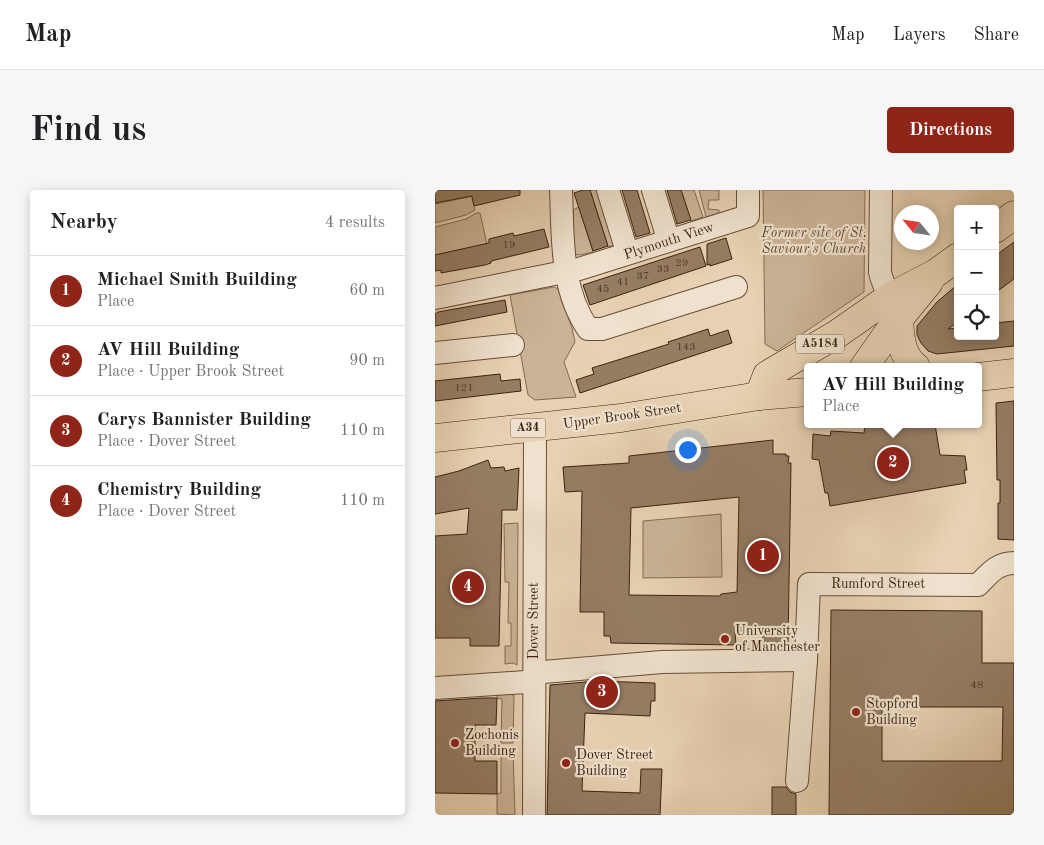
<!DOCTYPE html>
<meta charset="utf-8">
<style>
:root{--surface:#fff;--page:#f6f6f6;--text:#202124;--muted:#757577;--line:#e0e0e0;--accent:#8f2418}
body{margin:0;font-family:"Old Standard TT",serif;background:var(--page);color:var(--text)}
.controls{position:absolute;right:15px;top:15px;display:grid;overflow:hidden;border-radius:5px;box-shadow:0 2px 12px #0003}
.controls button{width:45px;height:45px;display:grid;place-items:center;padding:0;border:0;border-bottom:1px solid var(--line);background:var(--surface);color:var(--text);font:25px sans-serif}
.compass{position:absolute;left:459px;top:15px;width:45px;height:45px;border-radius:50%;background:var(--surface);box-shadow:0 2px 12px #0003;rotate:299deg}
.you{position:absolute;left:252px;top:259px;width:18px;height:18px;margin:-12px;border:4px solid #fff;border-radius:50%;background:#1a73e8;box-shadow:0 0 0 8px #1a73e833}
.badge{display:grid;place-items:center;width:32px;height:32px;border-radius:50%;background:var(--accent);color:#fff;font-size:16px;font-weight:700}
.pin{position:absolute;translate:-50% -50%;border:2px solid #fff;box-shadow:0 1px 5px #0006}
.popup{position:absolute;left:369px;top:173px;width:178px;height:65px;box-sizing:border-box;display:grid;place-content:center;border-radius:5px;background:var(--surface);filter:drop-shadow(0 1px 4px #0005);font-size:16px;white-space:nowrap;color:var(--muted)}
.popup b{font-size:19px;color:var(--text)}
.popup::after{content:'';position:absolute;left:50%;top:100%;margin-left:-10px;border:10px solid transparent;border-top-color:var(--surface)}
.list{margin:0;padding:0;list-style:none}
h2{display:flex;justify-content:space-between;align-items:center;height:65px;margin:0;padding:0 20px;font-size:21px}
h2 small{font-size:16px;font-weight:400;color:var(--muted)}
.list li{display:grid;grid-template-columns:32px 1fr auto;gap:15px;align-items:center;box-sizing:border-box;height:70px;padding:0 20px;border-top:1px solid var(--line)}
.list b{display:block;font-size:19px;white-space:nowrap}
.list p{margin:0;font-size:16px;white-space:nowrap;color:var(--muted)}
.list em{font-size:16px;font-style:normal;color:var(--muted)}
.icon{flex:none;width:28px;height:28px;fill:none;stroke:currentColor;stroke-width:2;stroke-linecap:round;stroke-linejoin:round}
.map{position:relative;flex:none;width:579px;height:625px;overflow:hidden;border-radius:5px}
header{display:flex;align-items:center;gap:30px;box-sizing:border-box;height:70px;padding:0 25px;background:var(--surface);border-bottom:1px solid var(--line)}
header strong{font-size:24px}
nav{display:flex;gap:28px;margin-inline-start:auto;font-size:18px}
.intro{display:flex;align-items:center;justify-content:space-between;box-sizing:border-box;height:120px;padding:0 30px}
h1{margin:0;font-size:35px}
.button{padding:12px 22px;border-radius:5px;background:var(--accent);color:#fff;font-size:18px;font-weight:700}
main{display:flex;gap:30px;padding:0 30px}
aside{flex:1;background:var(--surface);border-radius:5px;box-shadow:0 2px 12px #0003}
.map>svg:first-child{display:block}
.green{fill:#cab396;stroke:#836b52}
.building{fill:#957d64;stroke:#3c230f;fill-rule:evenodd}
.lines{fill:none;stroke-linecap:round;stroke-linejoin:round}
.minor-casing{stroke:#674e38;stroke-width:24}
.major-casing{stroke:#3c230f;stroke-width:29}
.highway-casing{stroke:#3c230f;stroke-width:29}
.minor{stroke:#efe1cd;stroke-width:22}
.major{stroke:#e7d1b2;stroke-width:28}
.highway{stroke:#e7d1b2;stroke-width:28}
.poi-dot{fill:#8f2418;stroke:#efe1cd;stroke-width:2}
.labels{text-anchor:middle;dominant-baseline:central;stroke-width:4.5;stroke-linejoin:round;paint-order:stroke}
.number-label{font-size:11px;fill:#523a24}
.shield{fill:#efe1cd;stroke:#725c48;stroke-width:1}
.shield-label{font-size:12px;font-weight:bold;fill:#3c230f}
.park-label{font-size:14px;font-style:italic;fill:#604731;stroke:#efe1cd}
.street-label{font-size:14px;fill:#3c230f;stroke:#efe1cd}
.poi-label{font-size:14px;fill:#3c230f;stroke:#efe1cd;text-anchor:start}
</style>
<header>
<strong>Map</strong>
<nav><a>Map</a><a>Layers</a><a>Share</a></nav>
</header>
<div class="intro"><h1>Find us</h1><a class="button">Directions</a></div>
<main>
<aside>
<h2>Nearby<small>4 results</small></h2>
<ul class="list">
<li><span class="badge">1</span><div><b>Michael Smith Building</b><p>Place</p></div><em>60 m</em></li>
<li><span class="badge">2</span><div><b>AV Hill Building</b><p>Place · Upper Brook Street</p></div><em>90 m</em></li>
<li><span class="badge">3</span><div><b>Carys Bannister Building</b><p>Place · Dover Street</p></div><em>110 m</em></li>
<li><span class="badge">4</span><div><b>Chemistry Building</b><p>Place · Dover Street</p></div><em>110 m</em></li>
</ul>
</aside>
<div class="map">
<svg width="579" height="625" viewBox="0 0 579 625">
<rect width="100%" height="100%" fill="#e7d1b2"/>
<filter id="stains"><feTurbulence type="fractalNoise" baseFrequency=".004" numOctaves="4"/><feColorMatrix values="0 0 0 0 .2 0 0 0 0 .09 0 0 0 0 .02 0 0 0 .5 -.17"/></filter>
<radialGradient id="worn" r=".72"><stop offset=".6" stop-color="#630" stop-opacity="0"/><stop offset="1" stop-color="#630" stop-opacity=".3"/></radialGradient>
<g class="green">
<path d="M35,0L40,20L31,25L0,33V14L33,7Z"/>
<path d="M155,0H168L185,53L173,57Z"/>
<path d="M246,0H259L268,27L256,31Z"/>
<path d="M264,0H284V10H274L273,19L284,20V23L271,27Z"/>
<path d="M328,0H430L429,102L342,161L330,154Z"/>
<path d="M144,17L158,62L144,65L139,64L138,20Z"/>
<path d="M41,23H45L52,54L0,65V37L31,29Z"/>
<path d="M119,97L123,99L137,138L140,152L129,172L141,207L100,210L93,205L75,105Z"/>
<path d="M286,324L287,387L208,388V331Z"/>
<path d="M83,333L82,475L78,473L70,474V456H76V433H73L74,392H70L69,334Z"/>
<path d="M69,500L79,506L78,553H66L67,509L62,508L63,501Z"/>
<path d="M66,562H78L80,625L62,624V604L66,603Z"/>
</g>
<g class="building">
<path d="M0,0H85V5L39,16L37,6L0,13Z"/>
<path d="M148,0H155L173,56L158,61L139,3Z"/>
<path d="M187,0H202L215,43L201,47Z"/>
<path d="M232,0H246L256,30L242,34Z"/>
<path d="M109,39L114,57L56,71V73L50,75L6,83V80L0,81V65L54,53V49L78,43L79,46Z"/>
<path d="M291,48L297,69L275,76V74L272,75V54Z"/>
<path d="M579,52V89L560,103V66Z"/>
<path d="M265,57L271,76L155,115L148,95Z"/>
<path d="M523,94V132L513,139L523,138V146H560V133L579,131V156L502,164L493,161L486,153L482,145V136L502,112Z"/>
<path d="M70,110L72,122L0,136V124L3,122Z"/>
<path d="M273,139L275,146L293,140L297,153L145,203L141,190L159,184L157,178L234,154L233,152Z"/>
<path d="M65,184L66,191L85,189L86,201L0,211V191Z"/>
<path d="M579,211V350L563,349V313H565V290H562L561,213Z"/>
<path d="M464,234H500L505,265L530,266L532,280H529L531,293L395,316L393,303H390L384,270L377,269L378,244L395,246L396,241L429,243L430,235L464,237Z"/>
<path d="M338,250V264H351V266H354L353,273H356L353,454L351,453V457H328L327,441H300L301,455L176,453L175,446H169V422H145L147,301L130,302L128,277L194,273V266ZM304,307L302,402L286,404L285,406L194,405L196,318Z"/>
<path d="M53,270L56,278L69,277L70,281L84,278L82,320H67L64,456H35V448H0V346L32,344L34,318L0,324V287L24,281Z"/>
<path d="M396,420L547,421V473H579V625H394ZM447,517H568L567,571H447Z"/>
<path d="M163,491L220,493V511H216L215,526L150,523L147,601L205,603L206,579H227L225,625H112L115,495Z"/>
<path d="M47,508H62L61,535H40V571H62V604L0,603V511Z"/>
<path d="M337,597H351L355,602L361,604V625H337Z"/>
</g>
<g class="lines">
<g class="minor-casing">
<g id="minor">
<path d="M126,0C128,47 125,98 153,139H167L301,97"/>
<path d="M173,0L190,55"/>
<path d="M218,0L231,42"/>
<path d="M446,0L445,82C448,97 456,108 462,123"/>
<path d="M0,108L144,79L313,26V0"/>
<path d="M0,163L78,155"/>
<path d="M0,498L91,492L108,482L227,472L371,470"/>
<path d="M362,591L371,470L374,394L543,395C554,384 562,373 579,373"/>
<path d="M99,625L100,238"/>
</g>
</g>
<g class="major-casing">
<g id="major">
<path d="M560,39L579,25"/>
<path d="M464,129C465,146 466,166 481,177"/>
<path d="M429,177L455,140L494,92"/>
<path d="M324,206L332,185L402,144L455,107L501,83L523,67"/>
</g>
</g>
<g class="highway-casing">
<g id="highway">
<path d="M543,187L579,183"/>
<path d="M0,248L186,228L324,206L373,202"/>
</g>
</g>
<use href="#minor" class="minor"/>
<use href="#major" class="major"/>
<use href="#highway" class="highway"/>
</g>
<g class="poi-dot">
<circle cx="290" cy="449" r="5"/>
<circle cx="421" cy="522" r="5"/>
<circle cx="20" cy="553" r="5"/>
<circle cx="131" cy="573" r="5"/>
</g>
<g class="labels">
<g class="number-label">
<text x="74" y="55">19</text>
<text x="247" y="73">29</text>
<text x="228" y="79">33</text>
<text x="208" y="86">37</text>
<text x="188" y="92">41</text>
<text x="168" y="99">45</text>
<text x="251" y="157">143</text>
<text x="29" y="198">121</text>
<text x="542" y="495">48</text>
</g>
<g class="shield">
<rect x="361" y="144.5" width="48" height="19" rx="4"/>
<rect x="75.5" y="228.5" width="35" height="19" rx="4"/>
</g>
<g class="shield-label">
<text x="385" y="154">A5184</text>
<text x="93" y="238">A34</text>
</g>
<g class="park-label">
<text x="379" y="43">Former site of St.<tspan x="379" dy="16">Saviour's Church</tspan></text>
</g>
<g class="street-label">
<text transform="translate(234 51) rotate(-18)">Plymouth View</text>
<text transform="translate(187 226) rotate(-8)">Upper Brook Street</text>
<text x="443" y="394">Rumford Street</text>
<text transform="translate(99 431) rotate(-90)">Dover Street</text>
</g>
<g class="poi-label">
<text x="300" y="441">University<tspan x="300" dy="16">of Manchester</tspan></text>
<text x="431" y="514">Stopford<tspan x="431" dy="16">Building</tspan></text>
<text x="30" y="545">Zochonis<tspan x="30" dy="16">Building</tspan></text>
<text x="141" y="565">Dover Street<tspan x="141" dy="16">Building</tspan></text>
</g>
</g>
<rect width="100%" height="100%" filter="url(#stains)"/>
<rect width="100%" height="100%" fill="url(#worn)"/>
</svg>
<div class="controls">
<button>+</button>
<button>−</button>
<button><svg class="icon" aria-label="locate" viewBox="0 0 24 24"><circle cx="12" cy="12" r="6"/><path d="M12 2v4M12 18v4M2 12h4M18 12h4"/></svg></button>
</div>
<svg class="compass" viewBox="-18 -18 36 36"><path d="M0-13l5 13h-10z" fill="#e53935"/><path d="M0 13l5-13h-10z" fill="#757577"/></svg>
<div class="you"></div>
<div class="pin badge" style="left:328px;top:366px">1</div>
<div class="pin badge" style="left:458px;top:273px">2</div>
<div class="popup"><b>AV Hill Building</b>Place</div>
<div class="pin badge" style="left:167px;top:502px">3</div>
<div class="pin badge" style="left:33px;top:397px">4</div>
</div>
</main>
